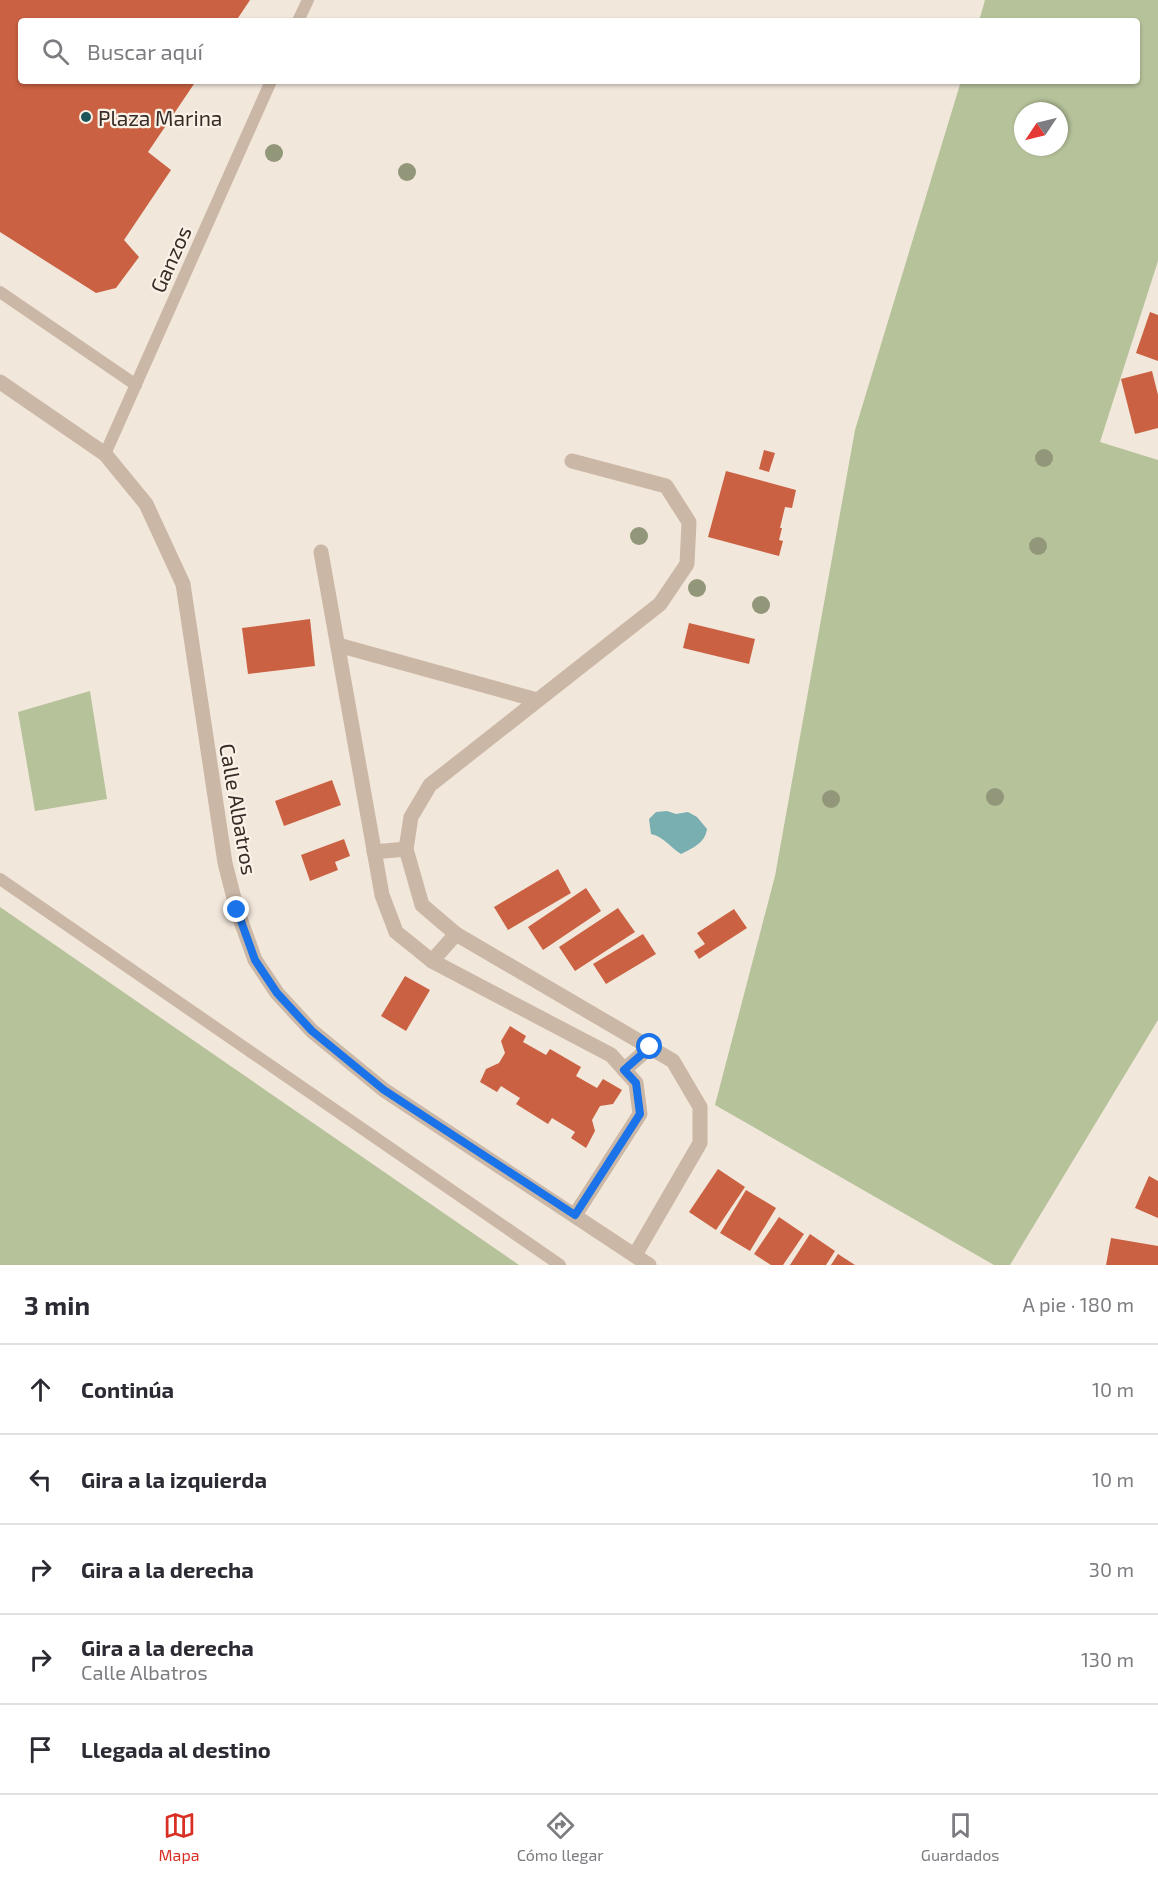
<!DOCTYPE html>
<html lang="es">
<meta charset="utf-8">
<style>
:root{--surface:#fff;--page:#f2f2f3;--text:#2b2b33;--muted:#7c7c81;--line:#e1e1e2;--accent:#d93025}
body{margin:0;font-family:"Exo 2",sans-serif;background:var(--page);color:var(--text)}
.compass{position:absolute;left:1014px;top:102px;width:54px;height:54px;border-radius:50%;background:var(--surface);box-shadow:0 2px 4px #0004;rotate:235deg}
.stop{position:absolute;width:18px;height:18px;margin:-14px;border:4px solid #1a73e8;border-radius:50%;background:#fff}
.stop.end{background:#1a73e8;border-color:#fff;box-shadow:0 2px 6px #0008}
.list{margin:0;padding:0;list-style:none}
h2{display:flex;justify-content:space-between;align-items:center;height:78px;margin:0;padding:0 24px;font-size:26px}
h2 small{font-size:20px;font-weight:400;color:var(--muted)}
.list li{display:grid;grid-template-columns:39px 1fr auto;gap:18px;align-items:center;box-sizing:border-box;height:90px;padding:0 24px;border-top:2px solid var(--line)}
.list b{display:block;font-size:22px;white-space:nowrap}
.list p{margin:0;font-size:20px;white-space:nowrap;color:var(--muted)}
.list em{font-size:20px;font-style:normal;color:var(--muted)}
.icon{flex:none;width:33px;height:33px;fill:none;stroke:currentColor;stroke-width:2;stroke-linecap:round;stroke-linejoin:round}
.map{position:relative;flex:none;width:1158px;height:1265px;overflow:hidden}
.search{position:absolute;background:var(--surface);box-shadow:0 2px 4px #0004;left:18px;right:18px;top:18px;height:66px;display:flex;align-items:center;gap:15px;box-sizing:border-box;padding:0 21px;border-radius:6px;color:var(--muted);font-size:22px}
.sheet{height:528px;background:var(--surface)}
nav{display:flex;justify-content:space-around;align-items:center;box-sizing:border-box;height:84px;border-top:2px solid var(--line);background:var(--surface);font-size:16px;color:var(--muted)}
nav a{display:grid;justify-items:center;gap:3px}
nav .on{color:var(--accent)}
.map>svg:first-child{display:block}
.green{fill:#b5c29a;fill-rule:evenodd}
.water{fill:#79afb0}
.building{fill:#ca6142}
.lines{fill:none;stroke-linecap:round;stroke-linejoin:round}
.service{stroke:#cbb7a6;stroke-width:12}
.minor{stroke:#cbb7a6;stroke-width:15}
.tree{fill:#93977a}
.route{stroke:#1a73e8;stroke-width:8}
.poi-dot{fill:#1c565a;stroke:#faf1e7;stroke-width:2}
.labels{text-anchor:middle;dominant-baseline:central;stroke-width:4.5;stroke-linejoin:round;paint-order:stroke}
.poi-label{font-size:21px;fill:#372c27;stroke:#faf1e7;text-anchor:start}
.street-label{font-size:21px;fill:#372c27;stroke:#faf1e7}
</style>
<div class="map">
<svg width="1158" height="1265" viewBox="0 0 1158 1265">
<rect width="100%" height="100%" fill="#f2e7db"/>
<g class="green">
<path d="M985,0H1158V261L1100,442L1158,460V1020L1010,1265H994L715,1105L775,876L855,430L961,81H1137V21H979ZM1023,111H1059V147H1023Z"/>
<path d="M90,691L107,799L35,811L18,712Z"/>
<path d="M0,907L519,1265H0Z"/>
</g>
<path class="water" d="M667,811L676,814L688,812L697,817L707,829C705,843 693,848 681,854C671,848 663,836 651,834L649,819L656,812Z"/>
<g class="building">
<path d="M0,0H250L236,21H21V81H196L148,152L171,170L124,240L139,257L116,288L96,293L0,232Z"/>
<path d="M1150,312L1158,315V361L1136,353Z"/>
<path d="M1152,371L1158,395V428L1135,434L1121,379Z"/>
<path d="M764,450L775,453L769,472L759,469Z"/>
<path d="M726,471L796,490L792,508L785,507L780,528H782L779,540L783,541L779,556L708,537Z"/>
<path d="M310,619L315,666L248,674L242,628Z"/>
<path d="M689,623L755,639L749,664L683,648Z"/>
<path d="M332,780L341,805L284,826L275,801Z"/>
<path d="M344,839L350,856L335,862L338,870L310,881L301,855Z"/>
<path d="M558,869L571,893L508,930L494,907Z"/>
<path d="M586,888L601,911L543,950L528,927Z"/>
<path d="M618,908L635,932L575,971L559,947Z"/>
<path d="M734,909L747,928L699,959L694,951L705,944L697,933Z"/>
<path d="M643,934L656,954L606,984L593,964Z"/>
<path d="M405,976L430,990L406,1031L381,1016Z"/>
<path d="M510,1026L526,1036L523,1042L546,1055L550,1049L581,1067L576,1076L597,1088L603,1079L622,1090L613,1104L600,1106L592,1120L595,1131L586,1148L571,1138L575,1132L552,1118L548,1124L516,1104L520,1098L501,1086L497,1092L480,1082L486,1069L499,1063L505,1053L501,1041Z"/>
<path d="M718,1169L745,1187L716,1230L689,1212Z"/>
<path d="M1149,1176L1158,1181V1218L1135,1208Z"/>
<path d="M746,1190L776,1208L750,1251L720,1233Z"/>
<path d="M779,1217L804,1234L783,1265H771L754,1254Z"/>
<path d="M810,1234L835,1251L826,1265H790Z"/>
<path d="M1111,1238L1158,1246V1265H1106Z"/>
<path d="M838,1254L855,1265H831Z"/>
</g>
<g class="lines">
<g class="service">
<path d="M298,21L308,0"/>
<path d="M0,292L136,385"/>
<path d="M105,454L271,81"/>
<path d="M0,879L560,1265"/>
</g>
<g class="minor">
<path d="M0,382L105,454L146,504L183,584L225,863L237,910L255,960L277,993L312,1031L384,1090L649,1265"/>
<path d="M572,461L666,486L689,522L687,564L660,604L430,785L411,817L406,849L422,905L456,934L673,1061L700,1107V1143L635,1255"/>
<path d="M321,552L382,895L396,932L432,961L611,1055L636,1083L640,1114L575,1215"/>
<path d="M338,645L537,700"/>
<path d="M374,852L406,849"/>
<path d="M432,961L456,934"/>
<path d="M624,1070L650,1047"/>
</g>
</g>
<g class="tree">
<circle cx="274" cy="153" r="9"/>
<circle cx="407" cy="172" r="9"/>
<circle cx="1044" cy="458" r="9"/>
<circle cx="639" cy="536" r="9"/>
<circle cx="1038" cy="546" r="9"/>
<circle cx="697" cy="588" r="9"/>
<circle cx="761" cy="605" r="9"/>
<circle cx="995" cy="797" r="9"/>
<circle cx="831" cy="799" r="9"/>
</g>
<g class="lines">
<path class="route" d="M237,910L255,960L277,993L312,1031L384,1090L575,1215L640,1114L636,1083L624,1070L650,1047"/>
</g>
<circle class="poi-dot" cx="86" cy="117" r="6"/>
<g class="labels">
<g class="poi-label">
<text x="98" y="117">Plaza Marina</text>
</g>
<g class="street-label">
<text transform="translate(170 259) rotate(-66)">Ganzos</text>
<text transform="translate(239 809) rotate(80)">Calle Albatros</text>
</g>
</g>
</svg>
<svg class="compass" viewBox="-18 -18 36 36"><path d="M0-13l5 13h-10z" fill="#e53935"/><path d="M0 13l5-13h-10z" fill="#7c7c81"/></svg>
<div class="stop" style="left:650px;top:1047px"></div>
<div class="stop end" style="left:237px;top:910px"></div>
<div class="search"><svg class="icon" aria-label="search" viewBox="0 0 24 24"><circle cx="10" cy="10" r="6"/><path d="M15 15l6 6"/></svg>Buscar aquí</div>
</div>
<section class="sheet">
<h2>3 min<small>A pie · 180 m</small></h2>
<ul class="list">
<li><svg class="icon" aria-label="ahead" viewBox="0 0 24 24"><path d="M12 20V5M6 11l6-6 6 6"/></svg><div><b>Continúa</b></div><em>10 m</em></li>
<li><svg class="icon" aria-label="left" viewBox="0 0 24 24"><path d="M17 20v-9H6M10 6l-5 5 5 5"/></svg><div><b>Gira a la izquierda</b></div><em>10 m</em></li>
<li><svg class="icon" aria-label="right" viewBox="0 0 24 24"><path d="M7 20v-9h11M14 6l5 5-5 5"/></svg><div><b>Gira a la derecha</b></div><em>30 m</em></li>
<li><svg class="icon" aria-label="right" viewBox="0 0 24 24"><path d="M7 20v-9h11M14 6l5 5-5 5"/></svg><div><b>Gira a la derecha</b><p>Calle Albatros</p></div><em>130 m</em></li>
<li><svg class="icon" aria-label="arrive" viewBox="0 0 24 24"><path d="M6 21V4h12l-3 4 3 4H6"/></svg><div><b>Llegada al destino</b></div></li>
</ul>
</section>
<nav>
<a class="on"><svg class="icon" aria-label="map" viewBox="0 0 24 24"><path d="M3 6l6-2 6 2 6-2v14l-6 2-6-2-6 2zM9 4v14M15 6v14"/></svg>Mapa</a>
<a><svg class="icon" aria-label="directions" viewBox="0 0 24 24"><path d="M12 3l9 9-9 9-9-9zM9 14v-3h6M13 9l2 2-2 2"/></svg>Cómo llegar</a>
<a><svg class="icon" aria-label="saved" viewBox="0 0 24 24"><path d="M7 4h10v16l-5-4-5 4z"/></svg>Guardados</a>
</nav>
